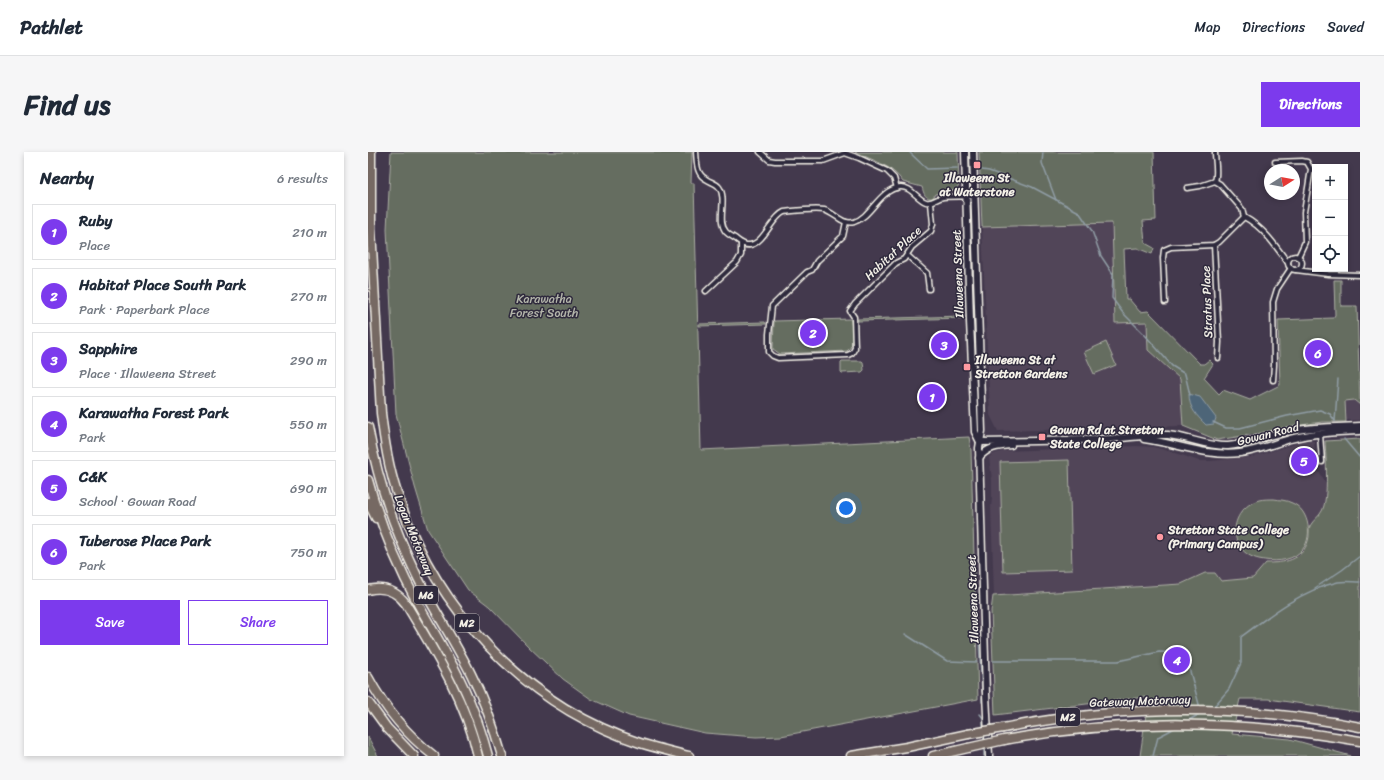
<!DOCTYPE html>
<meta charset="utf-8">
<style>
:root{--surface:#fff;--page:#f6f6f7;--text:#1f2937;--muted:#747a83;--line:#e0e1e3;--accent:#7c3aed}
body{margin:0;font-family:Sriracha,sans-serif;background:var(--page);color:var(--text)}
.controls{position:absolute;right:12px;top:12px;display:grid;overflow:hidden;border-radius:0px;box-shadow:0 2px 6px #0003}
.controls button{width:36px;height:36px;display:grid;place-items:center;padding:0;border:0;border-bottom:1px solid var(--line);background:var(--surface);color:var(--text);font:20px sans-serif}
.compass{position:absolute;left:896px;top:12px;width:36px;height:36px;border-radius:50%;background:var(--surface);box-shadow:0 2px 6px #0003;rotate:79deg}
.you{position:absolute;left:478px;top:356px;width:14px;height:14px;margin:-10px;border:3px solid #fff;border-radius:50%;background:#1a73e8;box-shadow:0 0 0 6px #1a73e833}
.badge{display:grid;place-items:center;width:26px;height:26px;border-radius:50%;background:var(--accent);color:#fff;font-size:13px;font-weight:700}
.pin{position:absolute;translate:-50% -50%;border:2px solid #fff;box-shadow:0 1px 4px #0006}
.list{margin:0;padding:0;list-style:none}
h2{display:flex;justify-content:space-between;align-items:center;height:52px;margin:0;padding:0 16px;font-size:17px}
h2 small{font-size:13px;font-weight:400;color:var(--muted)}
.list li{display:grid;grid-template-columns:26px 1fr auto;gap:12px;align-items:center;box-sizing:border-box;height:56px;margin:0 8px 8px;padding:0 8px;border:1px solid var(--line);border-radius:0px}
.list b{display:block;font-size:15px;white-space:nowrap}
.list p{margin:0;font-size:13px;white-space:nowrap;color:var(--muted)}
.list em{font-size:13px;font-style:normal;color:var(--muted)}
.actions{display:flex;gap:8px;padding:12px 16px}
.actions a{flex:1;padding:9px 0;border:1px solid var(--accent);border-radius:0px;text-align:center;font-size:14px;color:var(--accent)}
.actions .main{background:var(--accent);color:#fff}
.icon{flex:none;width:22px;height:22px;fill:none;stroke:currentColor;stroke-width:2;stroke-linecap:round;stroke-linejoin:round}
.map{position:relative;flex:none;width:992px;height:604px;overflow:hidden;border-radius:0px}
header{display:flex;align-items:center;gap:24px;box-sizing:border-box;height:56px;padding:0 20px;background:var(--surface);border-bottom:1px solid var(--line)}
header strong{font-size:19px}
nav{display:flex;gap:22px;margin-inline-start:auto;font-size:14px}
.intro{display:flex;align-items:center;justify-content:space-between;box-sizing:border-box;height:96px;padding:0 24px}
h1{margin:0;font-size:28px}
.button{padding:10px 18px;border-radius:0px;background:var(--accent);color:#fff;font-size:14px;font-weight:700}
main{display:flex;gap:24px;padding:0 24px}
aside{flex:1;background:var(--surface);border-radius:0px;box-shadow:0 2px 6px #0003}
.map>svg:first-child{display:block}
.built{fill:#514458}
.green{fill:#656d60;stroke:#acafa4}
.water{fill:#4e6578;stroke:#909da5}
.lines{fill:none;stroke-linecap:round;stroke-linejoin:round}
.stream{stroke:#909da5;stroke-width:1.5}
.street-casing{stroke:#f4f1e8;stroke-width:7}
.secondary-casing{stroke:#f4f1e8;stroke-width:9}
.highway-casing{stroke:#f4f1e8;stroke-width:11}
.street{stroke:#2f2a3d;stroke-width:4}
.secondary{stroke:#2f2a3d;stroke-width:6}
.highway{stroke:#766964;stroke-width:8}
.highway-bridge-casing{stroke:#f4f1e8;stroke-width:11;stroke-linecap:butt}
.highway-bridge{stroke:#766964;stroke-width:8}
.poi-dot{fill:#ff9aa2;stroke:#2f2a3d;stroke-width:1.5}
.labels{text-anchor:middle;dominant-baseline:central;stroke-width:3;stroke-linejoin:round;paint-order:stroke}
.shield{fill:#2f2a3d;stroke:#b9b5b5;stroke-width:1}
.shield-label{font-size:11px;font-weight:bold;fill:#f4f1e8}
.poi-label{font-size:12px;font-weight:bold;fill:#f4f1e8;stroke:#2f2a3d;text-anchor:start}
.street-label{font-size:12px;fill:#f4f1e8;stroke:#2f2a3d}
.park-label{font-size:12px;fill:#b4b6ab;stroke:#2f2a3d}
</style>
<header>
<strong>Pathlet</strong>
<nav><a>Map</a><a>Directions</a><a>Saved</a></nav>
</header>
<div class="intro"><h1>Find us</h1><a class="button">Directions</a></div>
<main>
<aside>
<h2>Nearby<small>6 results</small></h2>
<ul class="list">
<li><span class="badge">1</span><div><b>Ruby</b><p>Place</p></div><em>210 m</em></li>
<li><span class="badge">2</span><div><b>Habitat Place South Park</b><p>Park · Paperbark Place</p></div><em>270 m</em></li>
<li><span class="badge">3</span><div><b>Sapphire</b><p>Place · Illaweena Street</p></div><em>290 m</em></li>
<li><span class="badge">4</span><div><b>Karawatha Forest Park</b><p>Park</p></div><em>550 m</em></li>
<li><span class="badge">5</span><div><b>C&amp;K</b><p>School · Gowan Road</p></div><em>690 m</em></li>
<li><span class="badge">6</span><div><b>Tuberose Place Park</b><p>Park</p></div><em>750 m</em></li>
</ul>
<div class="actions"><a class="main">Save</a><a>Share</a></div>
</aside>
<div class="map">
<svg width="992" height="604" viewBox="0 0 992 604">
<rect width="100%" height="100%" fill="#43394d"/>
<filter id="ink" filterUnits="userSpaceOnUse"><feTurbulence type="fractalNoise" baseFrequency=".025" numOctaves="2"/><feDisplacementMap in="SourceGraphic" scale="8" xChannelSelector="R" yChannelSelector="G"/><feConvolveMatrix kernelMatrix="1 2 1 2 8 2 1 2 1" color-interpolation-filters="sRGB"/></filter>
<g filter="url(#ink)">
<g class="built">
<path d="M744,70L747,171L779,170L780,198L812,227L815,274L630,279L622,263L614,75Z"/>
<path d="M986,248L992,253V268H978L977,249Z"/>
<path d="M937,289H946L948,315L958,332L961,414L937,425L626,444L623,355L624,345V328L621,305L625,302L635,299L769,294L785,295L805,300L831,309H842L884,305Z"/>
</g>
<g class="green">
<path d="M23,0H324L323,31H326L333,298L601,285L603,298L610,547L413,584L388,585L337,581L261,564L223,547L195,527L161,495L121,454L100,438L60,378L47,335L28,262L19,77Z"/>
<path d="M487,0H590L591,33L587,38L567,42L565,46C557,47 556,42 554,35L535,30C524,13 504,8 487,0Z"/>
<path d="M611,0H786L788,68L775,69L777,91L786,96L784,102L769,96L756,97L758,147H761L772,160L780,159L832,212H836L841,208L845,212L836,226L851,242L855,238L882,248L912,233L910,168L965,166L967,163L966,128H973V154H989L992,253L986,248L977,249L978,270H954L919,275L888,282L849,288L815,274L812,227L780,198L779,170L747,171L744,71L614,75Z"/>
<path d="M596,164V166L490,169V167Z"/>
<path d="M483,167C483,176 488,193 479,199L412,202L405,197L406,169Z"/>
<path d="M397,170L398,172L331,174V172Z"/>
<path d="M738,190L748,213L726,222L716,200Z"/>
<path d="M474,209H494L495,210L496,218L494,220L474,221L473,220V210Z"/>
<path d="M992,287V560L900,547H872L864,582L922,587L983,604H772L780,549L777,545L627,563L623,459L625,444L813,432L837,421H847L853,429L885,426L898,411C916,411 934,409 940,389C942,384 940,378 942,374C945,368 951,365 954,359C961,346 958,305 957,289Z"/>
<path d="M701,308L704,418L635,420L632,310Z"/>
<path d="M906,347C912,348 918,348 924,351C942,358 946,388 932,400C921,410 905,410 891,407C859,400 859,358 891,348C895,347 901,347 906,347Z"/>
<path d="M0,585L10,604H0Z"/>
</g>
<path class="water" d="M821,242L832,245L848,266L846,272L838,273C828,263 821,256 821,242Z"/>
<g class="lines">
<g class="stream">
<path d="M541,0L559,17L589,16"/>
<path d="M675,0L674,11L688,48"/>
<path d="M614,18L621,19L664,35L711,60L724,79L733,104L745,122L744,146L755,161L777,183L804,214L817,222L822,243"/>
<path d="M967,269L970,227"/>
<path d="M845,270L858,276H872L919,264L952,258L962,262L967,269"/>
<path d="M976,287L992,306"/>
<path d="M947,436L974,418L992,404"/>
<path d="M537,482L579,509L609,510"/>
<path d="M611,490L614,540"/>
<path d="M625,509H750L791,500L817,501L832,556"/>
<path d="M614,550V545"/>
<path d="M842,556L848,552L861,537L873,511V485C902,463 934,438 970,430C977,429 985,430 992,430"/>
<path d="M612,562L615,566V576"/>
<path d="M819,569L832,562"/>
<path d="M616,582V590"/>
<path d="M616,604V596"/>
<path d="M785,604L790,585L807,576"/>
</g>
<g class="street-casing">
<g id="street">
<path d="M328,0C329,10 328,22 338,27C342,30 348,31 351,35C360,48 348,68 358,80C361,83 365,85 368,87C372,90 376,94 382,93C396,91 404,65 416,60C426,59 447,56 456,58C467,61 474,73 486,70C503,65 511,38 532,35C543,34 549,47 558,50C564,52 569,46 575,45C585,44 596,45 606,44"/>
<path d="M392,0L401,8L407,9H455L477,1L491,6L519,19L526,26L529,36"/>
<path d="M847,0C847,9 850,21 847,29L852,32L874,57L876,65C895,75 908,94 920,111"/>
<path d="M907,10L934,9L939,10L943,17L936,60L937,90L930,105"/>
<path d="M819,36L832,34L847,29"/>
<path d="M478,70L475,84L449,109L444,118L439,120L404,154L401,182V200L405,204L410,206L480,203L484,201L487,196L486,165L482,159L487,152L528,111L536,107L544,95L563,79L565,72L563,51"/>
<path d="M846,93L851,190L850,206"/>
<path d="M540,104L559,121L561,137"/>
<circle cx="927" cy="111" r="7"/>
<path d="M928,118L960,122L992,123"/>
<path d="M338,139L369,110L373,103V91"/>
<path d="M797,150L795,106L796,98L803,95L846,93L851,90L876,65"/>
<path d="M905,228L906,213L905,150L909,137L923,116"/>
<path d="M952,282L954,310"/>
</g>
</g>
<g class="secondary-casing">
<g id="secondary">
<path d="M597,0L602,169L607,280L612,290"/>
<path d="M605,0L614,279L611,296L618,542L621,604"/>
<path d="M776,287C808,291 839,305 872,301C889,299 905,292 922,287C944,281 969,280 992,279"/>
<path d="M612,290C654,289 697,289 740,287C760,286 780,282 800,283C821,285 839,295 860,294C878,293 895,284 913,281C939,275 965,275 992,274"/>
<path d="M611,306C619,295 631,294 643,293"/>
</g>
</g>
<g class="highway-casing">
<g id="highway">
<path d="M3,0V76L13,261C16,287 20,313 28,338C65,455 155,552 272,591C288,596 305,600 321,604"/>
<path d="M0,275C9,326 26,377 49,424C65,457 86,488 103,522C116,548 126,576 134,604"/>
<path d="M0,328C12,372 29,413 50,452C60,470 71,488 80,505C98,536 111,570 120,604"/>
<path d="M0,350L8,366"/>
<path d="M0,438C15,434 29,439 38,452C67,500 98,549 110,604"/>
<path d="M0,525C16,555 39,583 66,604"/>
<path d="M0,550L19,576L46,604"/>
<path d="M635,576C753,553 874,552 992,575"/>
<path d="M636,588C757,566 871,568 992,589"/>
<path d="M483,604L539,595L600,582"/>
<path d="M565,604L600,596"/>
</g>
</g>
<use href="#street" class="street"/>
<use href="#secondary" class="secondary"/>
<use href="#highway" class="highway"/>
<g class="highway-bridge-casing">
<g id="highway-bridge">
<path d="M600,582L635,576"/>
<path d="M600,596L636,588"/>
</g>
</g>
<use href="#highway-bridge" class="highway-bridge"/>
</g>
</g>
<g class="poi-dot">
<rect x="605" y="9" width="8" height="8" rx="2"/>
<rect x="595" y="211" width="8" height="8" rx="2"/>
<rect x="670" y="281" width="8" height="8" rx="2"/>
<circle cx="792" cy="385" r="4"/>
</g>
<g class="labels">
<g class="shield">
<rect x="46" y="434" width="24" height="18" rx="3"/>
<rect x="87" y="462" width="24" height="18" rx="3"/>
<rect x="688" y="556" width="24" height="18" rx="3"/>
</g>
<g class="shield-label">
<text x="58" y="443">M6</text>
<text x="99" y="471">M2</text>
<text x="700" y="565">M2</text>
</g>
<g class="poi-label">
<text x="609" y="26" text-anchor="middle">Illaweena St<tspan x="609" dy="14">at Waterstone</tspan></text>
<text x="607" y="208">Illaweena St at<tspan x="607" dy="14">Stretton Gardens</tspan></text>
<text x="682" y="278">Gowan Rd at Stretton<tspan x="682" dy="14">State College</tspan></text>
<text x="800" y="378">Stretton State College<tspan x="800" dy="14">(Primary Campus)</tspan></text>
</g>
<g class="street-label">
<text transform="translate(525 101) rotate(-43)">Habitat Place</text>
<text transform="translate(590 122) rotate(-92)">Illaweena Street</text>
<text transform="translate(839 150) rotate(-92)">Stratus Place</text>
<text transform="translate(900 282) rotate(-14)">Gowan Road</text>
<text transform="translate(46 383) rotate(68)">Logan Motorway</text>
<text transform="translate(605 447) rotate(-92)">Illaweena Street</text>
<text transform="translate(772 549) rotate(-2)">Gateway Motorway</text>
</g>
<g class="park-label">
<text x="176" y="147">Karawatha<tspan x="176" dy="14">Forest South</tspan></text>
</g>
</g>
</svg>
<div class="controls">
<button>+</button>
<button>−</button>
<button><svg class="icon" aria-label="locate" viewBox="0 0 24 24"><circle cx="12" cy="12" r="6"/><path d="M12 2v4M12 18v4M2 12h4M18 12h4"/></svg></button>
</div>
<svg class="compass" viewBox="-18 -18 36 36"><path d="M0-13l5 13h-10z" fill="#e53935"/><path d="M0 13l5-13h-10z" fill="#747a83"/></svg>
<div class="you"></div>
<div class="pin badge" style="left:564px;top:245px">1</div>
<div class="pin badge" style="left:445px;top:181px">2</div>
<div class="pin badge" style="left:576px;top:193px">3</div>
<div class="pin badge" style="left:809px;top:508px">4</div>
<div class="pin badge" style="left:936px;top:309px">5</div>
<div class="pin badge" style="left:950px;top:201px">6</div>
</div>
</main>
